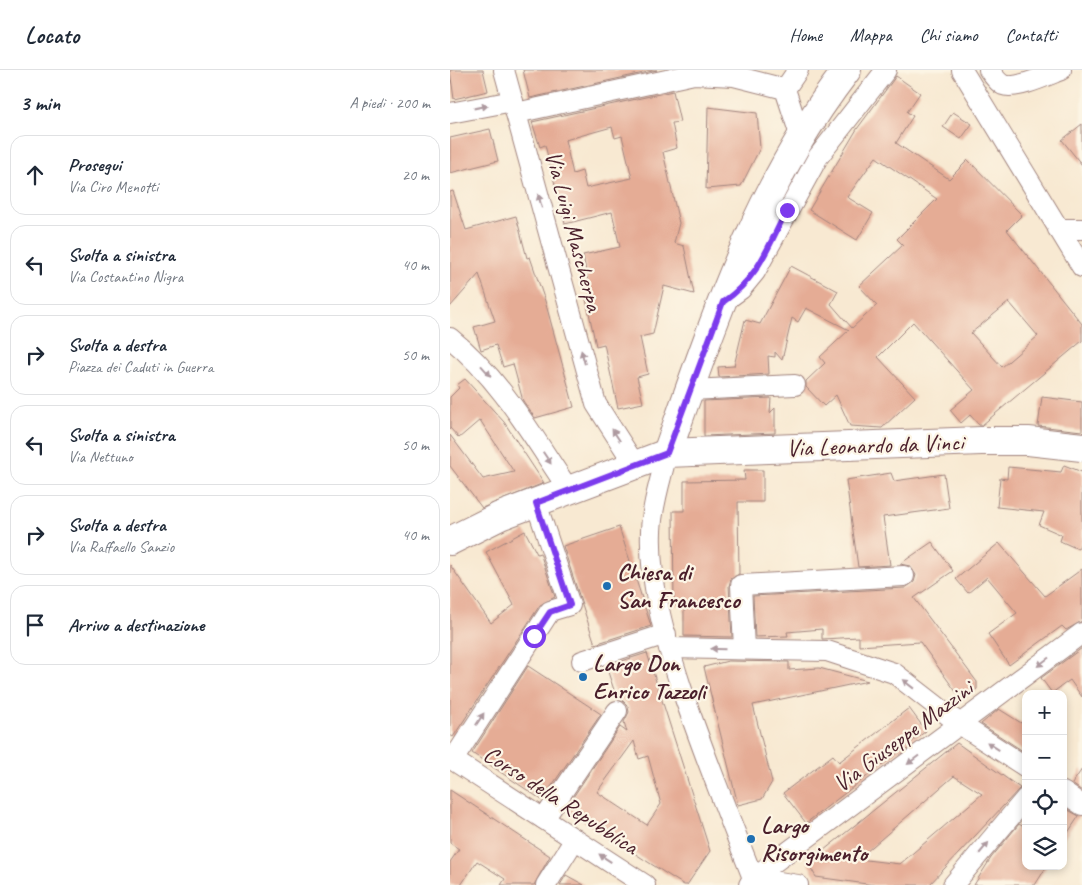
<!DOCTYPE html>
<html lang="it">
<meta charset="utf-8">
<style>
:root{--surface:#fff;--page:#f6f6f7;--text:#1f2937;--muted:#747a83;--line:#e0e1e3}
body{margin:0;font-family:Caveat,sans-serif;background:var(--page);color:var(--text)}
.controls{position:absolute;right:15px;bottom:15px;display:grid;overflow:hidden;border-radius:10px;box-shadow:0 2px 8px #0003}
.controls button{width:45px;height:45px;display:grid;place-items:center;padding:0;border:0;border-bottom:1px solid var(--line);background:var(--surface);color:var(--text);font:25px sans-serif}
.stop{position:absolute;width:15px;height:15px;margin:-11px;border:4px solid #7c3aed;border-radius:50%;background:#fff}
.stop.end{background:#7c3aed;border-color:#fff;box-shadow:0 1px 5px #0008}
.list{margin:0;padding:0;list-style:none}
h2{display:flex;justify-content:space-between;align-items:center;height:65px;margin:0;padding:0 20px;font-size:21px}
h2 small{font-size:16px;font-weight:400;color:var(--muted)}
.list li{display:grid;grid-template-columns:32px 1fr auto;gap:15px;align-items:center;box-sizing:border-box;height:80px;margin:0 10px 10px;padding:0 10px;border:1px solid var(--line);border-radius:15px}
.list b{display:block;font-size:19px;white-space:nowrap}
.list p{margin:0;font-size:16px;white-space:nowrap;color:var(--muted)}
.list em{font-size:16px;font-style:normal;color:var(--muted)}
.icon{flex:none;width:28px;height:28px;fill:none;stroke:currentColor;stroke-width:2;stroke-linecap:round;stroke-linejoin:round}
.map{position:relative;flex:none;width:632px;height:815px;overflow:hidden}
header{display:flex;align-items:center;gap:30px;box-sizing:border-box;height:70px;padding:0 25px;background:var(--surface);border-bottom:1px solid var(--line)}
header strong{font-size:24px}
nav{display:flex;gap:28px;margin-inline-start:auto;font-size:18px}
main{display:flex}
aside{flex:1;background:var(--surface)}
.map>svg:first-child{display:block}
.building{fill:#e5ac95;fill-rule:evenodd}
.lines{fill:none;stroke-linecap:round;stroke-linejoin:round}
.street-casing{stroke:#a1847e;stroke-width:22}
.secondary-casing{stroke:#a1847e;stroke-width:30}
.street{stroke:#fff;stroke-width:20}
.secondary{stroke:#fff;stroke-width:28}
.oneway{fill:#ae9aa0}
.route{stroke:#7c3aed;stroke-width:6}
.poi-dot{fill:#1f6fb2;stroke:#fcf5e5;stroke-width:2}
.labels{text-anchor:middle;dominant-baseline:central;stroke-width:4.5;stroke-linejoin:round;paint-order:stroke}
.street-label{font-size:24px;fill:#4a1f2b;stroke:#fcf5e5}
.poi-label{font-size:24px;font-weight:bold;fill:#4a1f2b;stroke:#fcf5e5;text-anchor:start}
</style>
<header>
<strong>Locato</strong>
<nav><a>Home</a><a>Mappa</a><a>Chi siamo</a><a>Contatti</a></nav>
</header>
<main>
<aside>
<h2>3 min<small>A piedi · 200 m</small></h2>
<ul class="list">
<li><svg class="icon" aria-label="ahead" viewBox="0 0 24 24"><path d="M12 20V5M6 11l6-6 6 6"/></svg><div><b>Prosegui</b><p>Via Ciro Menotti</p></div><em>20 m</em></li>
<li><svg class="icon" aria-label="left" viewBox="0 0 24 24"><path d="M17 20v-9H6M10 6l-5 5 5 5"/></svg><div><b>Svolta a sinistra</b><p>Via Costantino Nigra</p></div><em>40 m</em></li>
<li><svg class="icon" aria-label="right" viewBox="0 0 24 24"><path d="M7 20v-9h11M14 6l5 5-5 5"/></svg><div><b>Svolta a destra</b><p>Piazza dei Caduti in Guerra</p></div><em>50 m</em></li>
<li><svg class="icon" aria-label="left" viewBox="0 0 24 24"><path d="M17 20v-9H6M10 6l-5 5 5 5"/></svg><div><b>Svolta a sinistra</b><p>Via Nettuno</p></div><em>50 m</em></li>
<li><svg class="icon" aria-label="right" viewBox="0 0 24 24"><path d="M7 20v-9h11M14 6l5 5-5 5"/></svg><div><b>Svolta a destra</b><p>Via Raffaello Sanzio</p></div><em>40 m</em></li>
<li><svg class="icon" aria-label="arrive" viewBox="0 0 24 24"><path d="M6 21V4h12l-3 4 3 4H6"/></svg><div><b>Arrivo a destinazione</b></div></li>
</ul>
</aside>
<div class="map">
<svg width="632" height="815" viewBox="0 0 632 815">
<rect width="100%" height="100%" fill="#fcf5e5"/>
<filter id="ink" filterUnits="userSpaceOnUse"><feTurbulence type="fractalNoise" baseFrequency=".02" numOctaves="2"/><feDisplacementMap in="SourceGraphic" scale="10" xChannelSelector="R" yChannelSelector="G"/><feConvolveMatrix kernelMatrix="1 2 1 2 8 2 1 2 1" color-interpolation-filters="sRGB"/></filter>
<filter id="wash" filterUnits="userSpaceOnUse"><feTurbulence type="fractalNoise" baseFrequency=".0096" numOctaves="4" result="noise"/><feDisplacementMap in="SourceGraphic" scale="20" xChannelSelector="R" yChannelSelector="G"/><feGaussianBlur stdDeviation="1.12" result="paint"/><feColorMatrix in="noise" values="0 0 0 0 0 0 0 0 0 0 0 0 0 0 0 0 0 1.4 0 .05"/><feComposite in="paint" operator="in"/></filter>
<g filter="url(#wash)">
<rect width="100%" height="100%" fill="#f8e9d2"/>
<g id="blocks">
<g class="building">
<path d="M0,0H33L38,21L4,29Z"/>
<path d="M73,0H207L80,28Z"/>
<path d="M446,6L470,23L457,42L463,46L446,73L499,109L518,90L572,145L557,160L632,254V271L532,355H529L520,345L511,353L500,340L524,320L463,252L428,287L465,327L432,358L400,356L386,325L374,336L356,317V311L375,293L370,287L399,260L356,238L348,252L342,248L332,290L325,282V287L318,286L319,304L269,307L268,297L284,296L295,250L310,254L341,196L388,221L381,234L402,258L427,235L409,216L453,175L447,169L487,129L426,87L397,127L423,143L407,170L359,140L407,59ZM559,232L588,266L552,297L521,263Z"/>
<path d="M223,21L230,52L222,53L227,78L213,82L229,153L224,173L234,176L244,224L214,216L203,264L190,267L198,304L187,307L193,333L168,338L154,274L146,276L136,229L141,228L133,185L170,177L162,142L115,154L95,75L90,77L82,52ZM162,57L165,68L172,66L182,108L136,118L132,101L123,104L115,70Z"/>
<path d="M258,37L307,43L310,78L291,116L256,119Z"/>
<path d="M503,42L522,54L511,69L493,57Z"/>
<path d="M632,54V95L612,70Z"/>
<path d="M40,59L48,91L0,103V68Z"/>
<path d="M3,121L16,160L66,146L77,188L80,187L95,231L124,337L85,348L73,331L63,294L53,297L46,275L31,280L24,257L45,251L29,204L0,237V122Z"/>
<path d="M15,309L54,352L94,413L32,438L0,396V365L33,409L64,402L30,350L9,368L0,358V327L9,318L7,315Z"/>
<path d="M592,327L632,332V361L588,356Z"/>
<path d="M321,328L320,343L325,338V363L254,366V331Z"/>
<path d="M614,395L632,402V470L628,479L610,471L612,465L589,455L594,442L547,437L550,408L557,409L558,397L611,402Z"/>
<path d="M294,400H313V432H288L289,504L281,509L279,516L282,567L234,566V535H224L223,441H234V411L295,410Z"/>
<path d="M441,403L444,411L494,404L499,438L433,447L440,495L408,497L396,410Z"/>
<path d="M169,457L201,556L145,574L113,476Z"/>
<path d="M75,461L87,484L90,483L105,527L90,535L3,667L0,665V495L41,553L64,535L36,482Z"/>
<path d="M482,472L503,501L464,528L527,612V619L512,630L470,572L409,576V567L372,569V559L337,562L338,566L305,567L303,526L455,518L464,512L466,505L460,496L450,494Z"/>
<path d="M549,473L595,526L632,499V551L616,560L612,556L559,595L538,564L567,543L537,507L518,523L506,509Z"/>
<path d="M632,578V627L620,610L602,623L591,608Z"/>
<path d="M197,583L260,781L237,815H234L115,739L170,657L177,662L174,652L179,642L178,636L173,631L167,629L156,596ZM184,671L189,689L198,686L211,734L197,755L147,722Z"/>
<path d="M278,591L339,592V600L369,598L418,611L303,635L322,712L312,729L288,735L254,597Z"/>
<path d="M78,596L151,644L92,730L22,683Z"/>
<path d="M459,638L476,661L356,753L333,723L383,685L389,692Z"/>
<path d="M549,639L576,656V683L531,654Z"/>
<path d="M507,673L570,718L479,815H424L366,807L358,793ZM504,706L532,724L450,794L408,789Z"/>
<path d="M632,699V721L622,714Z"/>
<path d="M0,720L100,786L84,815H51L55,809L27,791L11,815H0V792L9,779L0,773Z"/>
<path d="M613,737L629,746L613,770Z"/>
<path d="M569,754L576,758V796H597L585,815H524L541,788Z"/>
<path d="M116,805L134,815H110Z"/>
</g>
</g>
</g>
<g filter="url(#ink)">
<use href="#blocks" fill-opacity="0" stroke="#a1847e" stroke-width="1"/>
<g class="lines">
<g class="street-casing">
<g id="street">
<path d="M54,0L146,334L185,395"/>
<path d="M512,0L632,197"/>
<path d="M539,0C543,5 547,12 553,15C566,20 598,5 611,0"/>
<path d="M335,19L348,0"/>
<path d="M0,43L63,31"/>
<path d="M66,43L244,4L284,6L335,19L350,65"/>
<path d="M608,159H632"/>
<path d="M273,232L291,219L305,202L368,87L436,0"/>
<path d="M0,268C51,309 83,367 119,420"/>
<path d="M240,320L345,315"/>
<path d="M217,383C211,409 202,435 201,461C199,514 215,568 231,617C253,682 278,745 303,808"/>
<path d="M219,578L377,581L444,603L511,655L576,697"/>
<path d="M294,579L291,515L454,506"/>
<path d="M132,591L216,564"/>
<path d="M0,688L195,815"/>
<path d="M3,690L100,541L120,535L86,433"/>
<path d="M613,722L632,735"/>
<path d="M94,749L167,641"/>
<path d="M303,808L348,815"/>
<path d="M96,815L125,769"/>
<path d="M299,815L303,808L632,563"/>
<path d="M503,815L576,728"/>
</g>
</g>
<g class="secondary-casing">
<g id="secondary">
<path d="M217,383C264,250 309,113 397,0"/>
<path d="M0,471L50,446L217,383L531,371H578L632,377"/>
</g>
</g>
<use href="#street" class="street"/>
<use href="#secondary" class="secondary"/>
</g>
<defs><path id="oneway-solid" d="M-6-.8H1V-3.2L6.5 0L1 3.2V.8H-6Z" transform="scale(1.25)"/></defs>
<g class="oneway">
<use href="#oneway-solid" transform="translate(31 37) rotate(-11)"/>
<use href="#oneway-solid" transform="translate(90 131) rotate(-105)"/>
<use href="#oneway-solid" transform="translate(133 287) rotate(-105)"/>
<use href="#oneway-solid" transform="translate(36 301) rotate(48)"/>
<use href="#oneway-solid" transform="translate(166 365) rotate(-123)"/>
<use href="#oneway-solid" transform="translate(97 388) rotate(56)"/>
<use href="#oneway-solid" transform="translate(268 579) rotate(-179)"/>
<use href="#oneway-solid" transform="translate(593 592) rotate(143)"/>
<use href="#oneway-solid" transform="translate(458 614) rotate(-142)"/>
<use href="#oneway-solid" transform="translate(30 649) rotate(-57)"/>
<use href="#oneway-solid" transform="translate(543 676) rotate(-147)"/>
<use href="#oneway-solid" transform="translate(463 690) rotate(143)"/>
<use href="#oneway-solid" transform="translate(534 778) rotate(-50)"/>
<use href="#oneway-solid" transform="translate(155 788) rotate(-147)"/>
</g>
</g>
<g class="lines" filter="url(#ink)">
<path class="route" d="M84,566L100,542L120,535L86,433L217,383L273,232C310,206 317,178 337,140"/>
</g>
<g class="poi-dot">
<circle cx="157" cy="516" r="5"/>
<circle cx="133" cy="607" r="5"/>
<circle cx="301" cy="769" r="5"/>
</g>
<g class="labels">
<g class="street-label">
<text transform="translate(124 161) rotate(75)">Via Luigi Mascherpa</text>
<text transform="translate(425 375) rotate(-2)">Via Leonardo da Vinci</text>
<text transform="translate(453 666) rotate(-37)">Via Giuseppe Mazzini</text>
<text transform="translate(111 730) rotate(33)">Corso della Repubblica</text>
</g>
<g class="poi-label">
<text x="167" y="502">Chiesa di<tspan x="167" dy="28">San Francesco</tspan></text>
<text x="143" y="593">Largo Don<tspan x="143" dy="28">Enrico Tazzoli</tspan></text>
<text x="311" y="755">Largo<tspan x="311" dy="28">Risorgimento</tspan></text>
</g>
</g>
</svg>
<div class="controls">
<button>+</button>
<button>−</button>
<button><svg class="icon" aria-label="locate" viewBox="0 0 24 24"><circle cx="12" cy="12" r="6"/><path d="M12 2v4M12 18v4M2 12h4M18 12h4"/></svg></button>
<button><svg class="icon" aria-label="layers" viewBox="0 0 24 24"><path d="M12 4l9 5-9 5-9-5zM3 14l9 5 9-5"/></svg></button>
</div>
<div class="stop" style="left:84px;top:566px"></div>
<div class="stop end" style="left:337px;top:140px"></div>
</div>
</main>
